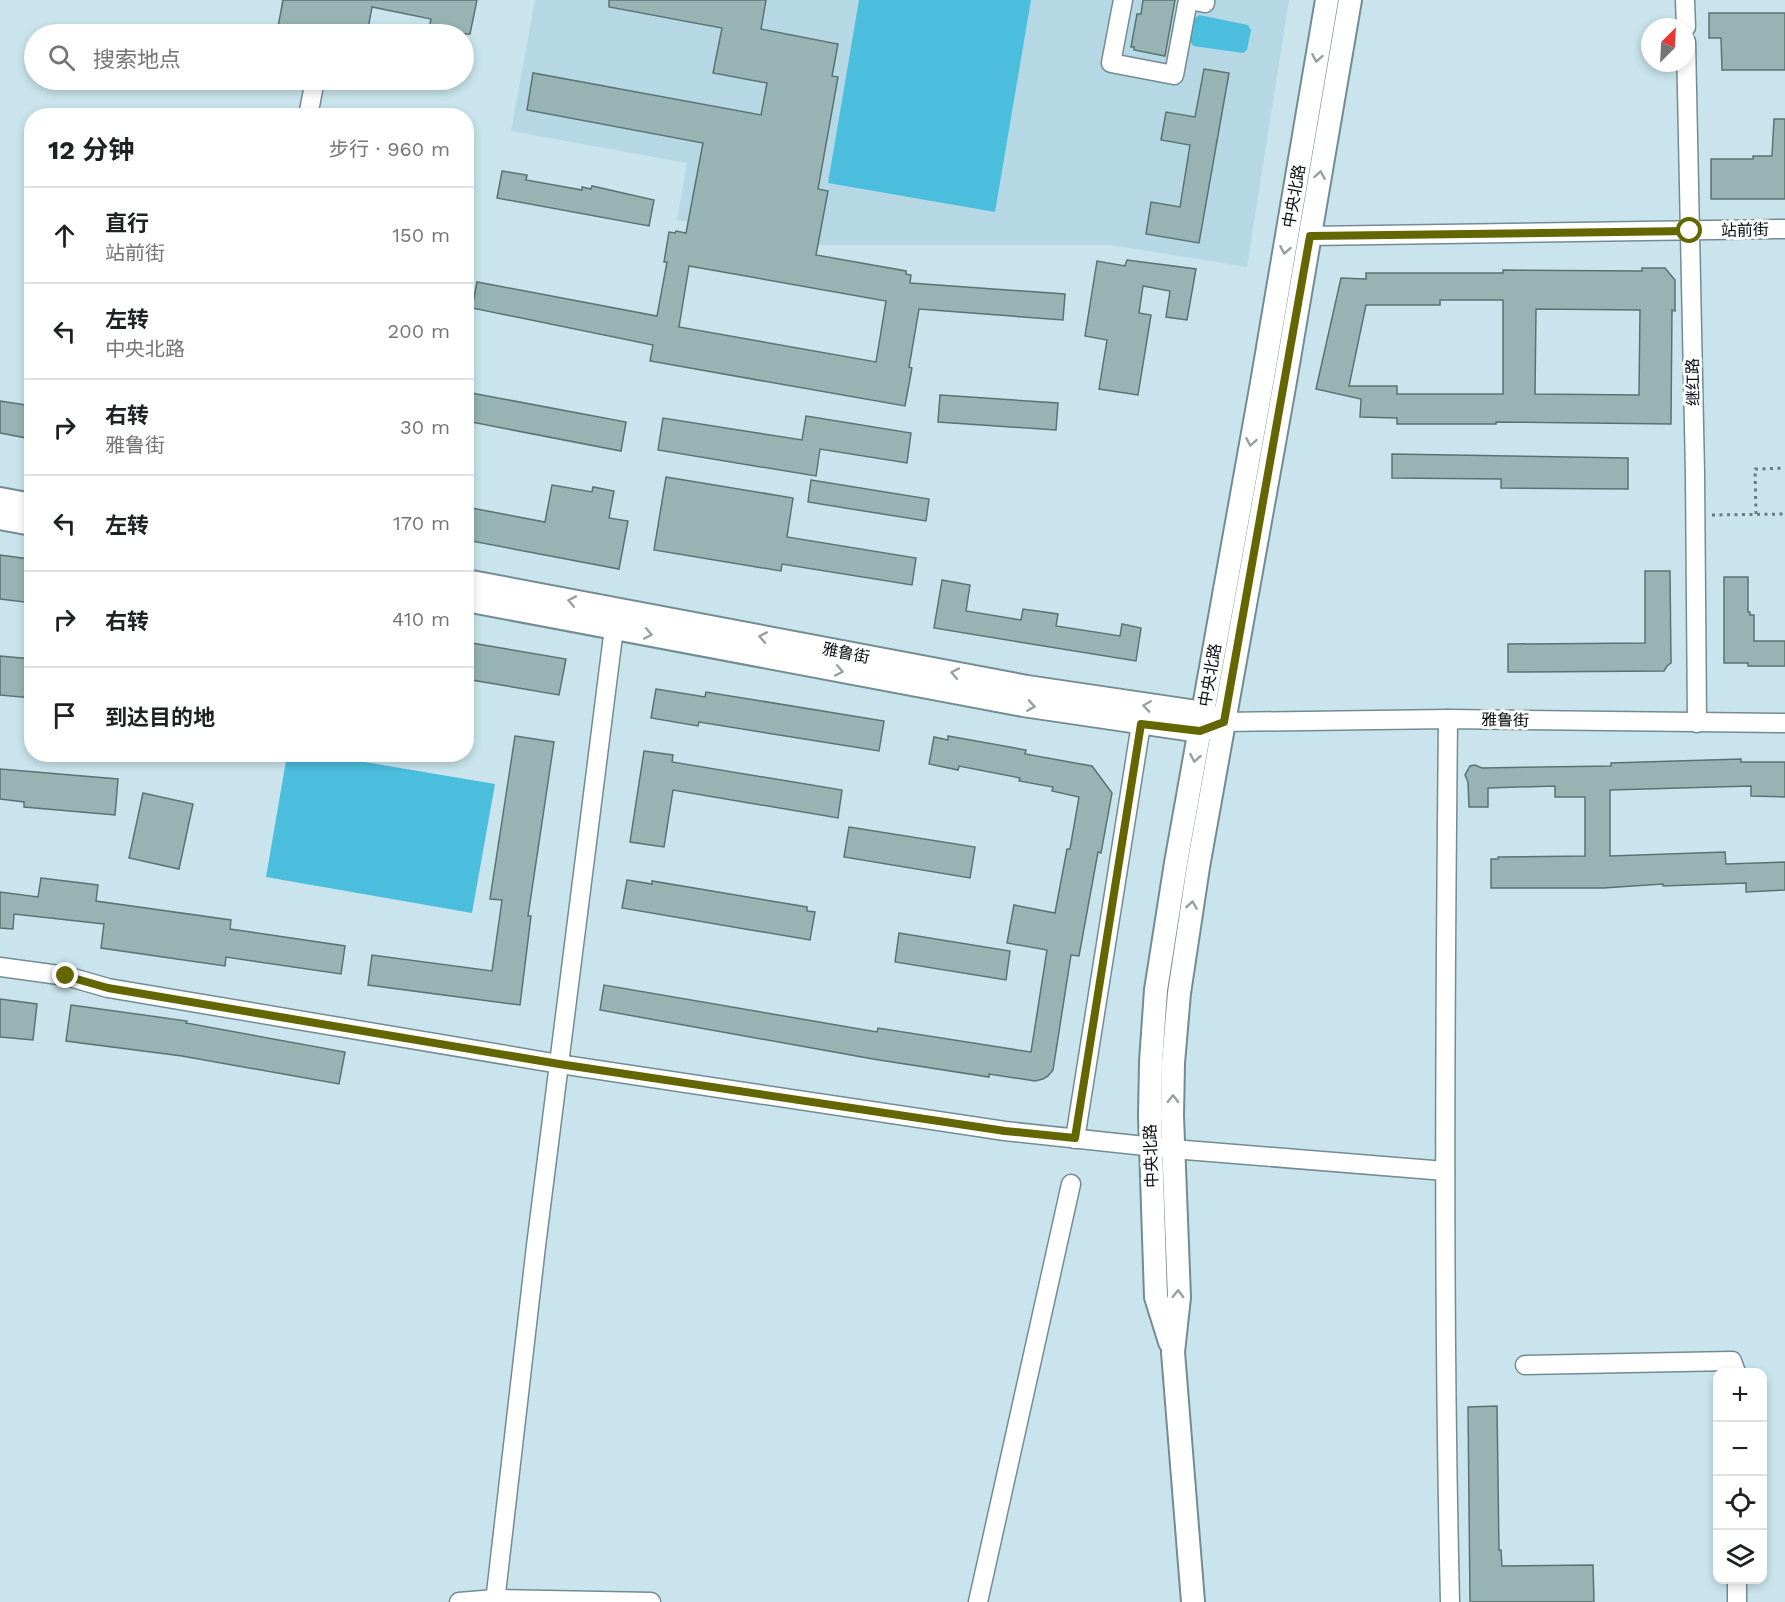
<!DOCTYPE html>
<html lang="zh">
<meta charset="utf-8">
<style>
:root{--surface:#fff;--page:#f2f2f2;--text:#202124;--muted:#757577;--line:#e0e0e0}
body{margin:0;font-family:"Work Sans","Noto Sans SC",sans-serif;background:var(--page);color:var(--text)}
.controls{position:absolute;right:18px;bottom:18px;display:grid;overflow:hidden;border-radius:12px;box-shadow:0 3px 9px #0003}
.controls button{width:54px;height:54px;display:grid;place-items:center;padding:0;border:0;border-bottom:2px solid var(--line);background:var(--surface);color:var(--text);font:30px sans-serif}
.compass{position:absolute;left:1641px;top:18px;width:54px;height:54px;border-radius:50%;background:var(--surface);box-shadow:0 3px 9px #0003;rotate:24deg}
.stop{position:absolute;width:18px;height:18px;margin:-14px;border:4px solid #646601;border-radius:50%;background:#fff}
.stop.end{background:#646601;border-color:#fff;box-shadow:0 2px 6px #0008}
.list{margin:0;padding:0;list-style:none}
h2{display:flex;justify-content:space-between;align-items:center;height:78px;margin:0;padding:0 24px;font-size:26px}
h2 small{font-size:20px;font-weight:400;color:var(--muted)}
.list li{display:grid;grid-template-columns:39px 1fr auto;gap:18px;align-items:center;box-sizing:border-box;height:96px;padding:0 24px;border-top:2px solid var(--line)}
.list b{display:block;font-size:22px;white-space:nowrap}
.list p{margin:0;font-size:20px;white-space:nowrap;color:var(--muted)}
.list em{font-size:20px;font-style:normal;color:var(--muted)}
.icon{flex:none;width:33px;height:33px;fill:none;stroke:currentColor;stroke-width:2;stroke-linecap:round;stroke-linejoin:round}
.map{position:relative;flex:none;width:1785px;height:1602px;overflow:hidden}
.search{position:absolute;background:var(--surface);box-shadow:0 3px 9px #0003;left:24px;top:24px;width:450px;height:66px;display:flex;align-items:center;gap:15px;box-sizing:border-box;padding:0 21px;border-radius:33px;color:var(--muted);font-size:22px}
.panel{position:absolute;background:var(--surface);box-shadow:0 3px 9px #0003;left:24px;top:108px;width:450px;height:654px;border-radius:24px}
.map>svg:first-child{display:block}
.built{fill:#b5d8e4}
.green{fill:#4bbedd}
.building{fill:#97b3b3;stroke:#597373;stroke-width:1.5;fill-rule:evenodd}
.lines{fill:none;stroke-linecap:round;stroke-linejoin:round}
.minor-casing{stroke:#738c94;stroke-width:21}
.major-casing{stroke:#738c94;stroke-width:26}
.path{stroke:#697b80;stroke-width:3;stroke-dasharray:3 4.5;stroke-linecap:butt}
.minor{stroke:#fff;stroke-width:18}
.major{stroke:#fff;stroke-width:22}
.oneway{stroke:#9b9fa0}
.route{stroke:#646601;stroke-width:8}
.labels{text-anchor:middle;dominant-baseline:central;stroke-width:6;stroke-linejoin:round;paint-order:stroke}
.street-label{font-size:16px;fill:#060e11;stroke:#fff}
</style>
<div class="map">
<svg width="1785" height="1602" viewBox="0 0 1785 1602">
<rect width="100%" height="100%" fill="#c9e4ec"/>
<path class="built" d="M535,0H1289L1247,267L1111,245H815L677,220L687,163L511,131Z"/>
<g class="green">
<path d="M859,0H1031L995,212L828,183Z"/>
<path d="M1199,15L1248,25L1251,30L1247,50L1243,53L1193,46L1188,37L1190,23Z"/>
<path d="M287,755H323L495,784L472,913L266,877Z"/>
</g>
<g class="building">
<path d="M283,0H477L470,34H428L431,19L372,7L367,34H312L278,27Z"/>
<path d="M609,0H766L761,29L838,44L832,76L838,77L818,189L828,191L816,255L906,271V274L911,275L910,283L1065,294L1063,320L919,309L909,367L912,368L905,406L650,361L653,345L472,308L477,282L657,316L667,262H664L669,232L675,233L676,231L686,233L703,143L527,110L533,73L761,115L767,83L713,73L722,28L609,7ZM689,266L886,301L876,362L679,327Z"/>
<path d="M1143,0H1175L1165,56L1134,50V47H1131L1137,14H1141Z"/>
<path d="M1709,13H1785V70H1722L1721,38H1709Z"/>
<path d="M1204,69L1229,73L1199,243L1146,234L1151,202L1180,207L1190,145L1161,140L1166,112L1195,117Z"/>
<path d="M1774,119H1785V199H1711V159H1753V156H1772Z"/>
<path d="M502,171L527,175L526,180L582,190V187L591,189L592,186L654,200L649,226L497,198Z"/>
<path d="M1127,260L1196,269L1187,320L1166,317L1170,291L1143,286L1139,313L1151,315L1138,395L1099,389L1107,340L1085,336L1097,261L1125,266Z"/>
<path d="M1642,268H1665L1675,280V311L1672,310L1671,424L1496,422V424H1397V418L1360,417L1361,399L1316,389L1341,278L1366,279V273H1503V270L1642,271ZM1440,300H1503V394H1397V386H1349L1366,305H1440ZM1536,309L1640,310L1639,395L1535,394Z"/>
<path d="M466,392L626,422L621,451L466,421Z"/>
<path d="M940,395L1058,403L1056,430L938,422Z"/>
<path d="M0,401L32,406V439L0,433Z"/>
<path d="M806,416L911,433L907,463L820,449L816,476L658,450L663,418L802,440Z"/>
<path d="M1392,454L1628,458V489L1501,488V479L1392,478Z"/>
<path d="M666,477L793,498L787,537L916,558L912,585L782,564L781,571L654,550Z"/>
<path d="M811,480L929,499L926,521L808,502Z"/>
<path d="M552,485L592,492L593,487L614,491L609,518L628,521L619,569L466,540V507L545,522Z"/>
<path d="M0,555L29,559L28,565H32V603L0,599Z"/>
<path d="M1645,571H1670L1671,663L1667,666L1664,671L1508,672V644L1645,643Z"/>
<path d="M1724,577H1748V612H1750V615H1754V641H1785V666H1748V663H1724Z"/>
<path d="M942,580L970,585L966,611L1021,620L1023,609L1058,614L1056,626L1120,636L1122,624L1141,628L1136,661L934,628Z"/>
<path d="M466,642L566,659L559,695L466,679Z"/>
<path d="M0,656L32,659V698L0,695Z"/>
<path d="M656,689L705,697L706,692L884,721L879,751L699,722L698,726L651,718Z"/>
<path d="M515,736L554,742L528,916H531L520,1005L368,985L372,955L492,971L502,900L490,899Z"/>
<path d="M948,736L1026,750L1025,754L1092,766L1112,793L1101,853L1098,852L1079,956L1071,955L1053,1070L1048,1076L1043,1079L1035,1081L989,1074V1077L873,1059L600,1010L604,985L877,1032L878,1028L1031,1052L1047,950L1007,943L1014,905L1055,913L1067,849H1070L1079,797L1052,791L1053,787L1019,781L1020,778L959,766L958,770L929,764L934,737L948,740Z"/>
<path d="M644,751L673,755L672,762L842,790L838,818L673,790L664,847L630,842Z"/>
<path d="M1741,759V762H1785V797L1751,796V786L1610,790V856L1725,852L1726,864L1785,862V890L1746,892V883L1663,886V884L1603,888H1491V859H1498V857L1585,856V797H1555V786L1488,788V807H1469L1468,782L1465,775L1470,766L1475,765L1482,768L1611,766V763Z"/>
<path d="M0,769L118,779L115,815L24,807V802L0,799Z"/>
<path d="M143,793L193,804L179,869L129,858Z"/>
<path d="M849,827L975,847L970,878L844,857Z"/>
<path d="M41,878L98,885L96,901L231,920L230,929L345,946L341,974L226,957L225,966L101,948L104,924L14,914L13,929L0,928V892L38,897Z"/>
<path d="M627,880L652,884V881L807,907V911L815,912L810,940L622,908Z"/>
<path d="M899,933L1010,951L1006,980L895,962Z"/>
<path d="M0,999L37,1004L33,1040L0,1037Z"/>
<path d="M71,1005L187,1021L186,1023L345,1052L339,1084L182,1056L66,1041Z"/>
<path d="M1497,1406L1499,1550H1501L1502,1566L1593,1565L1594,1602H1470L1468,1407Z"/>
</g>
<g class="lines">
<g class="minor-casing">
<g id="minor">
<path d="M1123,0L1111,63L1174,75L1188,0"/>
<path d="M1190,0L1205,3V0"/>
<path d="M1685,0L1686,27"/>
<path d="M1686,42L1695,474L1697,723"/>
<path d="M308,116L315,80"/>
<path d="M1310,236L1785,229"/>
<path d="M1448,719C1445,1013 1443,1308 1450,1602"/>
<path d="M1224,722L1448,719L1785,723"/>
<path d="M0,967L66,976L108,988L559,1064L1005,1131L1173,1149L1445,1171"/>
<path d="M1075,1139L1141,724"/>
<path d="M1525,1365L1732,1361L1736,1372"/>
<path d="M1737,1580V1602"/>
<path d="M459,1602L495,1599L651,1602"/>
<path d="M495,1602L536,1246L614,628"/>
<path d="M978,1602L1071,1184"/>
</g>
</g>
<g class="major-casing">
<g id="major">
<path d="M0,499L32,505"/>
<path d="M0,518L32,524"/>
<path d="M466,581L1027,687L1203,713L1215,718"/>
<path d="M466,600L1023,705L1200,731L1214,726"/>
<path d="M1170,1342L1156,1297L1150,1116L1151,1062L1156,990L1176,863L1262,383L1327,0"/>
<path d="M1193,1602L1173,1352L1179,1297L1172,1116L1173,1063L1179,993L1198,867L1284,387L1350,0"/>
</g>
</g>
<g class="path">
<path d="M1756,514L1755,469L1785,468"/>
<path d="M1712,515L1785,514"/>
</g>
<use href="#minor" class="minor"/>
<use href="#major" class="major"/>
</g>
<defs><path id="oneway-chevron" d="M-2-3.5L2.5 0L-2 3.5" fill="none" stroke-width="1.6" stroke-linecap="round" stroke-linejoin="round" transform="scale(1.5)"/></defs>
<g class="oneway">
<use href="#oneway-chevron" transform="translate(1317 58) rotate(100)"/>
<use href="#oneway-chevron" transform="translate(1320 175) rotate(-80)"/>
<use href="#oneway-chevron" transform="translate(1285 250) rotate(100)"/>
<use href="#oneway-chevron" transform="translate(1251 442) rotate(100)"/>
<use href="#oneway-chevron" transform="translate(572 601) rotate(-169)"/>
<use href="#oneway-chevron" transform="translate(648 634) rotate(11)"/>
<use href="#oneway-chevron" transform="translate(763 637) rotate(-169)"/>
<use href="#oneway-chevron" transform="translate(839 671) rotate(11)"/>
<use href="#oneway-chevron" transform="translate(955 673) rotate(-169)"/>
<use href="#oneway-chevron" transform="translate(1031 706) rotate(9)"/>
<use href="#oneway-chevron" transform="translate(1147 706) rotate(-172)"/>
<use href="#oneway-chevron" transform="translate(1195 758) rotate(100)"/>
<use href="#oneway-chevron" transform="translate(1192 905) rotate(-81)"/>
<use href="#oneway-chevron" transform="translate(1173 1099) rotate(-89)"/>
<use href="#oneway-chevron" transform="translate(1178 1294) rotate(-89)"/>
</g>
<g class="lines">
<path class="route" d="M66,976L108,988L559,1064L1005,1131L1075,1138L1141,724L1200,731L1224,722L1310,236L1690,231"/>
</g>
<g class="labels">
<g class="street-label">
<text transform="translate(1294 196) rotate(-80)">中央北路</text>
<text transform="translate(1745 230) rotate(-1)">站前街</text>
<text transform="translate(1693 382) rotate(-91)">继红路</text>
<text transform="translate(846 653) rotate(11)">雅鲁街</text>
<text transform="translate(1210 675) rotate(-80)">中央北路</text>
<text transform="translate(1505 720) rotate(1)">雅鲁街</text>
<text transform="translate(1151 1156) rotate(-92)">中央北路</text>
</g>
</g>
</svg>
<div class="controls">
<button>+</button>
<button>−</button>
<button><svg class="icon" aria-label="locate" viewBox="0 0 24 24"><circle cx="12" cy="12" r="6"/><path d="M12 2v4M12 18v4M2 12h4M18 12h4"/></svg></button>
<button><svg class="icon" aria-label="layers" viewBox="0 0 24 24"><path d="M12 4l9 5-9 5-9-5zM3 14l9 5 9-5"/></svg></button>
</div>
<svg class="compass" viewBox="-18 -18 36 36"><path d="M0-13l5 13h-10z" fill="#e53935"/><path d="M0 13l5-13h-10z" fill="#757577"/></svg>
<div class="stop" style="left:1690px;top:231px"></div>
<div class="stop end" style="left:66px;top:976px"></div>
<div class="search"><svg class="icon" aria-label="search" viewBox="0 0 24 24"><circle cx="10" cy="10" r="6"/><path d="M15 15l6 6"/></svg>搜索地点</div>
<section class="panel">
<h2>12 分钟<small>步行 · 960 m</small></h2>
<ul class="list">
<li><svg class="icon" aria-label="ahead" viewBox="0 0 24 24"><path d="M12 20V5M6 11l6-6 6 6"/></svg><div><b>直行</b><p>站前街</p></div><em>150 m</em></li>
<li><svg class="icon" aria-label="left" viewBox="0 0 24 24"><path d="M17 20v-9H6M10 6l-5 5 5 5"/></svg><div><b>左转</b><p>中央北路</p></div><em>200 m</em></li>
<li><svg class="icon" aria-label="right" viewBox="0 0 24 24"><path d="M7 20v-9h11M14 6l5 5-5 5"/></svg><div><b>右转</b><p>雅鲁街</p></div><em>30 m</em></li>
<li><svg class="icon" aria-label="left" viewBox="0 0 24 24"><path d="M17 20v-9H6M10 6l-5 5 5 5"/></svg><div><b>左转</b></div><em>170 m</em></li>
<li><svg class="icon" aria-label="right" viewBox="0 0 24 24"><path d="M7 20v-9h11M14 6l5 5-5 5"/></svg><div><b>右转</b></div><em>410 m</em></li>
<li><svg class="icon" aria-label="arrive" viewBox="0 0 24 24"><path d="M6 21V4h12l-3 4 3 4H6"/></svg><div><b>到达目的地</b></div></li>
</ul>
</section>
</div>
